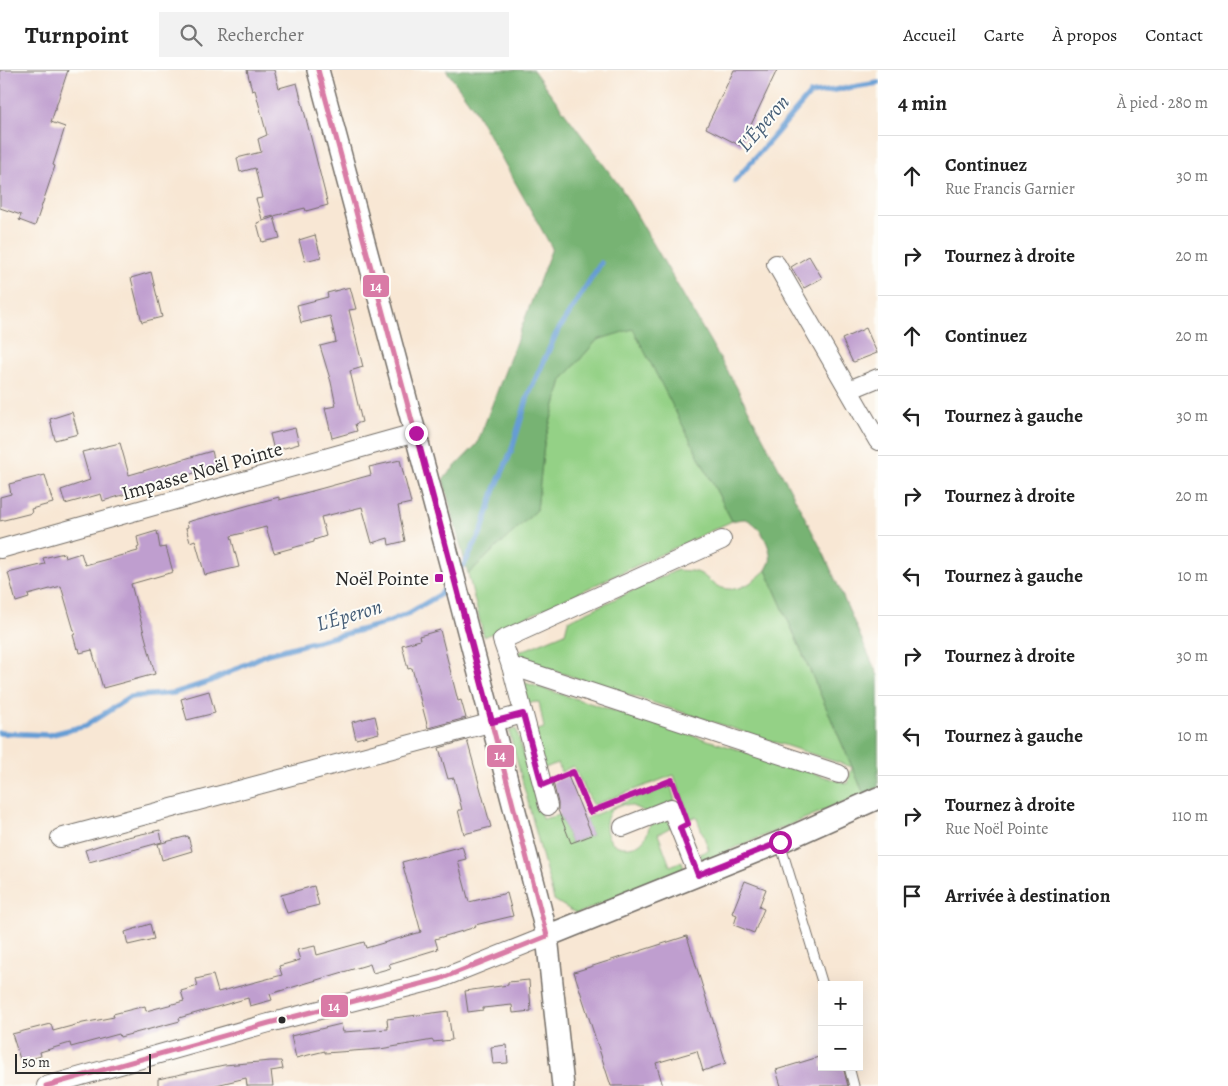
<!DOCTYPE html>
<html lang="fr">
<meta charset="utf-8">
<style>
:root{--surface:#fff;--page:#f2f2f2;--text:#222;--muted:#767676;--line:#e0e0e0}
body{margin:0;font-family:Alegreya,serif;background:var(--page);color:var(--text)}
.controls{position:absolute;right:15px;bottom:15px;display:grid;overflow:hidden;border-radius:0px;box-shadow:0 5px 20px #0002}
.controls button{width:45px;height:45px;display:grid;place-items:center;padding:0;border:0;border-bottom:1px solid var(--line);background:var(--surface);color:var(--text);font:25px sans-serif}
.scale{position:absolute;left:15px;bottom:12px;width:136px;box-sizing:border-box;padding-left:5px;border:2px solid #2b2b2b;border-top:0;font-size:14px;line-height:18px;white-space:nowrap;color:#2b2b2b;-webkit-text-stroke:4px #fdfcf7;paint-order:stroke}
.stop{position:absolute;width:15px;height:15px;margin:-11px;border:4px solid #b5179e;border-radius:50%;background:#fff}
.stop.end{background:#b5179e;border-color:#fff;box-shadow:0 1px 5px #0008}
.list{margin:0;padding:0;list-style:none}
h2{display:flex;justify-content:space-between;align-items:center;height:65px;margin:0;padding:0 20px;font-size:21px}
h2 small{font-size:16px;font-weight:400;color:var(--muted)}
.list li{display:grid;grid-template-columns:32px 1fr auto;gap:15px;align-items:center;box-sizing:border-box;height:80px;padding:0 20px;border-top:1px solid var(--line)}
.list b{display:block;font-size:19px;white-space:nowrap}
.list p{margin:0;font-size:16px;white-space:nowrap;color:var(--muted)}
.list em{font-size:16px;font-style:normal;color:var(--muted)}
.icon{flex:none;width:28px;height:28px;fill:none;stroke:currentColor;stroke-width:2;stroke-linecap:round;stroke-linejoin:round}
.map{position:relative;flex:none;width:878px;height:1016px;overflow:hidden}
header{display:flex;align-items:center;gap:30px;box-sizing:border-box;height:70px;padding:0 25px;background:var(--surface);border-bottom:1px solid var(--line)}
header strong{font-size:24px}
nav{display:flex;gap:28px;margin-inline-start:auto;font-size:18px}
.search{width:350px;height:45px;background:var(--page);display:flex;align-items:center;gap:12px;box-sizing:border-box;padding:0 18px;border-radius:0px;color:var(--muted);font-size:19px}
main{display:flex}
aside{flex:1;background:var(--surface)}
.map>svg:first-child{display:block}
.green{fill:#94d186;stroke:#607e58}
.forest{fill:#77b373;stroke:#516f4f}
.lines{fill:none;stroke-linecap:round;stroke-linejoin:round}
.stream{stroke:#669dd4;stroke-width:5.5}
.building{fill:#bf9ecf}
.service-casing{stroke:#736d66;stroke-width:11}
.minor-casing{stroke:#736d66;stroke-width:20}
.tertiary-casing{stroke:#736d66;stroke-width:24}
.path{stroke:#736d66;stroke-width:3;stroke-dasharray:1 4;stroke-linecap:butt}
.service{stroke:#fff;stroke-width:9}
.minor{stroke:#fff;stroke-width:18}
.tertiary{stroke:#fff;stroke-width:21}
.bus-1-casing{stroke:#fdfcf7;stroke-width:9}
.bus-1{stroke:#d97ba6;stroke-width:5}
.route{stroke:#b5179e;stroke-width:6}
.poi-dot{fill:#b5179e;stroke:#fdfcf7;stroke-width:2}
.bus-dot{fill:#2b2b2b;stroke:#fdfcf7;stroke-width:2}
.labels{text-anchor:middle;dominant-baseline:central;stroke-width:4;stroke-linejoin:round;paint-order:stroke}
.street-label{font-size:20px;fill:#2b2b2b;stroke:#fdfcf7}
.poi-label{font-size:20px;fill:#2b2b2b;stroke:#fdfcf7;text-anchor:end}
.water-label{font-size:21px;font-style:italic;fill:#465e77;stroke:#fdfcf7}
.line-badge{stroke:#fdfcf7;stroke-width:2}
.badge-label{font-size:14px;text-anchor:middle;font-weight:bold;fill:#fff}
</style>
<header>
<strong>Turnpoint</strong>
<div class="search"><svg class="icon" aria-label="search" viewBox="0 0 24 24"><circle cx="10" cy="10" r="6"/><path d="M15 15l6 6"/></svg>Rechercher</div>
<nav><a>Accueil</a><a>Carte</a><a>À propos</a><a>Contact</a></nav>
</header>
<main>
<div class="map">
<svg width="878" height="1016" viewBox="0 0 878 1016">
<rect width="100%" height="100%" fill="#fdfcf7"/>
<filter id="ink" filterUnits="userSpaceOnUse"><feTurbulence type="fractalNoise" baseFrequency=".02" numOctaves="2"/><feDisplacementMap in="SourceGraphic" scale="10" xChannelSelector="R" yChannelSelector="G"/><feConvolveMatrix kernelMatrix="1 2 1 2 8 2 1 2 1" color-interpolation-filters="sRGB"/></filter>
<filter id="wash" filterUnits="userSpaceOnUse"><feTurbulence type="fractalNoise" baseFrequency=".0096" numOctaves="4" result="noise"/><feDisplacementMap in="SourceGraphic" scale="20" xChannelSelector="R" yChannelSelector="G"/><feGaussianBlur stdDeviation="1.12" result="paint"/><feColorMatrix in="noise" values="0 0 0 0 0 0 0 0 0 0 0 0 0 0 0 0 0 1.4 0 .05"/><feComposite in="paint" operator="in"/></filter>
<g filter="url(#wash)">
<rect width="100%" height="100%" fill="#f8e7d4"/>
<g class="green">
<path d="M633,258L732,451L484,567L468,504L537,440L544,374L562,310L597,270Z"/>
<path d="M677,500C684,501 695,500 701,504C706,507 711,513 717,516C737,525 752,513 766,500L864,724L703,791L699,784L709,780L696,746L690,749L674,705L593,735L573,696L561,702L558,693L542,699L532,662L544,658L539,632L525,633L516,610L848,714L852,697L524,591L517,583L565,563L568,551Z"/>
<path d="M516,658L542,749L560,745L571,773L592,765L585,749L670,713L675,731L646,742C640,740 634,736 628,735C598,730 597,786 634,776C643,774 648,765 649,756L667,747L671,757L658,764L670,796L682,791L684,799L577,844L554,830L509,661Z"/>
</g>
<path class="forest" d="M446,0H533L621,118L736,316L824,484L878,606V718L864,724L766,500C767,497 769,495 770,492C773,479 759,452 745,449C741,449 736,450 732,451L633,259L597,270L562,310L544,374L537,440L468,504L443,409L477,374L552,178L473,37Z"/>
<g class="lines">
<g class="stream">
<path d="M735,111L810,24L878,13"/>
<path d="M457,503L465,493L482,460L495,419L511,382L528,326L556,264L601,193"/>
<path d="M0,663L49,665L85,656L130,627L174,623L211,611L267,584L380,555L409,543L441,524L450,512"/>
</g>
</g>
<g id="blocks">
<g class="building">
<path d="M0,0H68L51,52L65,57L53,95L55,96L35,156L19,150L21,145L0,138Z"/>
<path d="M247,0H274L279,18L297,13L328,135L306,141L305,138L262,149L256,129L262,128L255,98L240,102L237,88L261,82L258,69L267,65L255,20L252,21Z"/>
<path d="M734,0H777L741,76L706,58Z"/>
<path d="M274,147L280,168L262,172L257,153Z"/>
<path d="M315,165L321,187L305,191L299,170Z"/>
<path d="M809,186L822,208L804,218L791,197Z"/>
<path d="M151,202L162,247L142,252L131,208Z"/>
<path d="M350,217L356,239L349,240L363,297L350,301L362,352L355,354L357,361L332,368L325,338L336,336L331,312L320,276L336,272L330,246L301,253L297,235L328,227L327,223Z"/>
<path d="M866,258L877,283L854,292L852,291L842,269Z"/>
<path d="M72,342L78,364L55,370L50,349Z"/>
<path d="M295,358L299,374L274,381L270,364Z"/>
<path d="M120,373L129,405L212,381L216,397L126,422V424L103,431L101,424L65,434L61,420L90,410L82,382Z"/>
<path d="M400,390L411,433L398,436L405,471L389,475L388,468L372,473L362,437L321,447L326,466L314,470V472L274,483L266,457L231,466L239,497L205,505L195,470L190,472L186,458L188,457L187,452L279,427V430L371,405L369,397Z"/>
<path d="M45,405L53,433L31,439L32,443L0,451V427L11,424L9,414Z"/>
<path d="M157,461L160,478L166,477L173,502L131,514L155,604L103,618L92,580L80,583L79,578L77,579L73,565L75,564L61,516L28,525L29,528L16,532L8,503L45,494L43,488L64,483L65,488L81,483L85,495L138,481L137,478L139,477L137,467Z"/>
<path d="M440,560L458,631L461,630L466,648L428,658L412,598L408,599L402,575L420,570L419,566Z"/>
<path d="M209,621L215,643L187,650L181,629Z"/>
<path d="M375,646L379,663L356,669L352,652Z"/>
<path d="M467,670L491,757L464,764L458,740H462L454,708L448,709L439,678Z"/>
<path d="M568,706L592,765L571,773L558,740V733L553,712Z"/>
<path d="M160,760L162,772L89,792L85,780L123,768Z"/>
<path d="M188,766L192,781L162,790L158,774Z"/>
<path d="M462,776L466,789L458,791L469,832L507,823L513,846L475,855L476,857L435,869L438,879L389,894L391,898L373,903L370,894L270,924L272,930L250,936L248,928L179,948L180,951L120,967L119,964L71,977L70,973L40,982L41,986L21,992L12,964L51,954L53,961L83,953L114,947L113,944L145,936L146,941L184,931L181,921L198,916L196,909L213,905L218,922L282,905L279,896L300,890L297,880L315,876L317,885L364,872L366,878L421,862L402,792Z"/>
<path d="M745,811L766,819L759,837L764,839L754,863L734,855L737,845L732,843Z"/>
<path d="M314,816L319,835L287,843L281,825Z"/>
<path d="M150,854L154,869L128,875L125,862Z"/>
<path d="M687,866L726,993L703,1001L697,981L656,993L663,1016H611L574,902Z"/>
<path d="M529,910L531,941L513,943L512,935L483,938V940L468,942L465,921L508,915V912Z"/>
<path d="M448,941L452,970L433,972V970L380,979L325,983V981L296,988L291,966L341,954L343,962L388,959L387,949Z"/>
<path d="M506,975L508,993L493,994L491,977Z"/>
<path d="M822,986V997H843L848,1016H781L776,1000Z"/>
<path d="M271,991H281L283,999L271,1001L273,1016H247L246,1008L212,1016H158V1009L224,995Z"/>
</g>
</g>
</g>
<g filter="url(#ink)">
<use href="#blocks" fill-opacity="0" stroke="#736d66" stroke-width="1"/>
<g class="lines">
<g class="service-casing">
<g id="service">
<path d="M780,773L823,915"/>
<path d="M849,997L854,1016"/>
</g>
</g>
<g class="minor-casing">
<g id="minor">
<path d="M776,194L878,371"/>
<path d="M849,320L878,308"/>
<path d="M722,470L502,570L511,596L839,704"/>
<path d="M0,479L415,363"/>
<path d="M511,596L548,736"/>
<path d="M623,757L671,738L698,805"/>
<path d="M60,768L523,644"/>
<path d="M46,1016L269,953L440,909L547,866"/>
</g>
</g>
<g class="tertiary-casing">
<g id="tertiary">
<path d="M318,0L457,519L540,837L547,866L563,1016"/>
<path d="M547,866L780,772L878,728"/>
</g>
</g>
<path class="path" d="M557,708L573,702L591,742L671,710L676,722"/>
<use href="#service" class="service"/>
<use href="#minor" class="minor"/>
<use href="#tertiary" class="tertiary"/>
<g class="bus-1-casing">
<g id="bus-1">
<path d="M318,0L457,519L547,866"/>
<path d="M46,1016L269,953L440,909L547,866"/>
</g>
</g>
<use href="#bus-1" class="bus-1"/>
</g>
</g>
<g class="lines" filter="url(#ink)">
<path class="route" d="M416,363L492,652L523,644L542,715L573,702L590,742L672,710L688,754L680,758L698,805L780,772"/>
</g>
<rect class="poi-dot" x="434" y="503" width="10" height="10" rx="2.5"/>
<circle class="bus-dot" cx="282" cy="950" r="4.5"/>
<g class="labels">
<g class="street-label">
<text transform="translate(202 401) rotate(-16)">Impasse Noël Pointe</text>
</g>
<g class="poi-label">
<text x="429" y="508">Noël Pointe</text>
</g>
<g class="water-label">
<text transform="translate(763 53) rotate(-49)">L'Éperon</text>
<text transform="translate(349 545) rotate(-16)">L'Éperon</text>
</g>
</g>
<g class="line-badge">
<rect x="362" y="204" width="28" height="24" rx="5" fill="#d97ba6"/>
<rect x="486" y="674" width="29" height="24" rx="5" fill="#d97ba6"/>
<rect x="320" y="924" width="29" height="24" rx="5" fill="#d97ba6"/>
</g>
<g class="badge-label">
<text x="376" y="221">14</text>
<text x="500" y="690">14</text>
<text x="334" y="941">14</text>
</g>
</svg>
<div class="controls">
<button>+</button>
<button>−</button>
</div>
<div class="scale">50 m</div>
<div class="stop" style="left:780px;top:772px"></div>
<div class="stop end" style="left:416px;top:363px"></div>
</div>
<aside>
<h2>4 min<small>À pied · 280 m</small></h2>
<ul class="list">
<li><svg class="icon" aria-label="ahead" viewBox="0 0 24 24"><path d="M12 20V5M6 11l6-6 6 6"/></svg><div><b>Continuez</b><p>Rue Francis Garnier</p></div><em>30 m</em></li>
<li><svg class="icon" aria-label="right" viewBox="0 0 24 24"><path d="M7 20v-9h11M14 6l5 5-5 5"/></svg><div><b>Tournez à droite</b></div><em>20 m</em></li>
<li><svg class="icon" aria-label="ahead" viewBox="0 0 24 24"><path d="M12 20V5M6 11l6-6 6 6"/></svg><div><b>Continuez</b></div><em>20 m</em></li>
<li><svg class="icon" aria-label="left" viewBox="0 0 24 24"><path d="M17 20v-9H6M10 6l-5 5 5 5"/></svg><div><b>Tournez à gauche</b></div><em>30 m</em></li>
<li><svg class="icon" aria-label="right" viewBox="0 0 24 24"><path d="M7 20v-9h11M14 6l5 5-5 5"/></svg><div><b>Tournez à droite</b></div><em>20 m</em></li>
<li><svg class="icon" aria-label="left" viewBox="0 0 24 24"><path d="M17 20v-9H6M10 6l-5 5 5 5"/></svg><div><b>Tournez à gauche</b></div><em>10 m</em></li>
<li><svg class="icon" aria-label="right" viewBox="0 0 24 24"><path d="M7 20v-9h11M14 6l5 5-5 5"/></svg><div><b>Tournez à droite</b></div><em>30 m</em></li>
<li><svg class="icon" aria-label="left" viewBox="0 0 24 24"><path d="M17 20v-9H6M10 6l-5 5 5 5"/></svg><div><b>Tournez à gauche</b></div><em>10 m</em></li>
<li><svg class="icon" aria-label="right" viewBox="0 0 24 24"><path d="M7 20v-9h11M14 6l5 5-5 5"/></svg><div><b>Tournez à droite</b><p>Rue Noël Pointe</p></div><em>110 m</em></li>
<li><svg class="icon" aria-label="arrive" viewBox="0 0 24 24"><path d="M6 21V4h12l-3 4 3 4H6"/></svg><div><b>Arrivée à destination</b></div></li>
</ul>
</aside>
</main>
